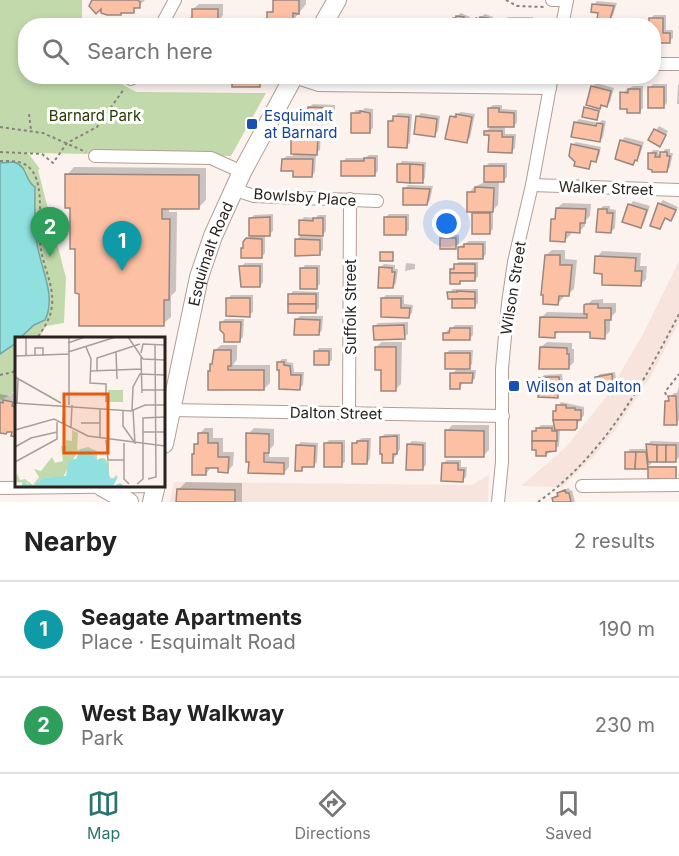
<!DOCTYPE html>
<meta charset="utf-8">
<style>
:root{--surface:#fff;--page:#f2f2f2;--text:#222;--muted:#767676;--line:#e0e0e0;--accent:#2b7571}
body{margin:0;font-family:Inter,sans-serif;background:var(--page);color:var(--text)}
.you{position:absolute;left:447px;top:224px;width:21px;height:21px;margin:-15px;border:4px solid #fff;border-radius:50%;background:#1a73e8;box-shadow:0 0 0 9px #1a73e833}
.badge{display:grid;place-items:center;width:39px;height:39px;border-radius:50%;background:var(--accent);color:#fff;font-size:20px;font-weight:700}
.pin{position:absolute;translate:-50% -50px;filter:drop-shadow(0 2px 3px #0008)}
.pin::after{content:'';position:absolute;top:32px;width:21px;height:18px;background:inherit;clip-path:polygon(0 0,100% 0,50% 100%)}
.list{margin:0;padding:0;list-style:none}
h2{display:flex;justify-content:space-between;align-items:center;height:78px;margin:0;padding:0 24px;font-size:26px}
h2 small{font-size:20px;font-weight:400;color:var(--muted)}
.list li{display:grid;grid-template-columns:39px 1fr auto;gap:18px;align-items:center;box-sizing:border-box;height:96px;padding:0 24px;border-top:2px solid var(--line)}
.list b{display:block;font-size:22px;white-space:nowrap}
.list p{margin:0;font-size:20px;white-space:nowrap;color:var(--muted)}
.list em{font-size:20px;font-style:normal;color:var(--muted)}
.icon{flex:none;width:33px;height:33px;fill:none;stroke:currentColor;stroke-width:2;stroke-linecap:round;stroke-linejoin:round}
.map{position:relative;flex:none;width:679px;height:502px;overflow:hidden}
.search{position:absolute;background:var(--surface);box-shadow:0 3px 9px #0003;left:18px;right:18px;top:18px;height:66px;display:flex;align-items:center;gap:15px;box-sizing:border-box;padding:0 21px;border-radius:24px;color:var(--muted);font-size:22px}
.sheet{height:270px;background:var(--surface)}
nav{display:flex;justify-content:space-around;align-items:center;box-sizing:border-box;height:84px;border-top:2px solid var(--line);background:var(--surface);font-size:16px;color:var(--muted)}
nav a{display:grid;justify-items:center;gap:3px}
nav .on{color:var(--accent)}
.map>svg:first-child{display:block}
.built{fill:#f7e5dd}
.green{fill:#c2daab}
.water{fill:#90e0e0;stroke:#71a7a6;stroke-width:1.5}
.shadow{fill:#0003}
.building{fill:#fcc0a5;stroke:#9a867d;stroke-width:1.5}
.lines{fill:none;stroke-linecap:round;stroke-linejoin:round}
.street-casing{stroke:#b39e95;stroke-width:14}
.secondary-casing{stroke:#b39e95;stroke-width:20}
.path{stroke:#89817e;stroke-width:2;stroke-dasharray:3 3;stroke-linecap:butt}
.street{stroke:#fff;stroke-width:12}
.secondary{stroke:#fff;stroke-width:18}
.transit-dot{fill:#1a4fb4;stroke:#fff;stroke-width:2}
.labels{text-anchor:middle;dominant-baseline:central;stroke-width:6;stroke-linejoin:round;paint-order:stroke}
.park-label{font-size:15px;fill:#243a00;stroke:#fff}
.transit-label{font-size:15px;fill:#164399;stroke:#fff;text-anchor:start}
.street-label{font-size:15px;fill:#2a221f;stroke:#fff}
.inset-road{fill:none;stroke:#a89f9c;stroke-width:1.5}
.view{fill:#e8590c;fill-opacity:0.15;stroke:#e8590c;stroke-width:3}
.inset-edge{fill:none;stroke:#2a221f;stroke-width:3}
</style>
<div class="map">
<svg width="679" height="502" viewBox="0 0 679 502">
<rect width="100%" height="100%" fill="#fcf3ef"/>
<g class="built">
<path d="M679,261V322L651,376L615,430L592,458L562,487L521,486L566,447L606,397L642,336Z"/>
<path d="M489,475L488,502H170L174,482L471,485Z"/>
</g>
<g class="green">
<path d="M0,0H82V23L150,24L149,26H26V76L121,77L118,82L136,92L266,93L231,156L28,153L40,169L38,170L66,278L64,323L46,326L39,338H20L34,325L45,319L50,304L49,292L37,243L35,216L26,170L14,162L0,163Z"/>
<path d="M16,343V389L9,396L0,400V354Z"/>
</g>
<path class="water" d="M14,162C30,168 23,179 35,187C35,206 34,224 37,243C40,267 57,296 45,320L34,325L20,338H16V343L0,354V163Z"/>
<g class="shadow">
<path d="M94,0H145L133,11H123L120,14Z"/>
<path d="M275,0H306V4L295,18L294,26H263V21L275,7Z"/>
<path d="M597,1L617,3L613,15L610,19L594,5Z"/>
<path d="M199,4H223V15L215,26H187V21L193,15V9Z"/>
<path d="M461,13L470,17L468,26H453L454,18Z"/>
<path d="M485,14L493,17L492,26H477L478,19Z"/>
<path d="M654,15H666V30H673V38L669,41L654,35V26L650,19Z"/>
<path d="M508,17H533V26H505V20Z"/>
<path d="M432,21L446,23V26H428Z"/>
<path d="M233,76H267V78L259,86Z"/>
<path d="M596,83L614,88L610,102L607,105L602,104L599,107L592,87Z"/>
<path d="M653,84H667V103L663,107L650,88Z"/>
<path d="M679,84V104H677L678,85Z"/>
<path d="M633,86H643V108L639,112L621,93Z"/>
<path d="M313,104L335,105V114L328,122L309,108Z"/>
<path d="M493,105H502V109L517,110V122L514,126H505V134H516L515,148L512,151L486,131L492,126L489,108Z"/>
<path d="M587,107L600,110L598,117L597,118L585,108Z"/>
<path d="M365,108L373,109V128L369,132L353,114L356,110H363Z"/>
<path d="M461,112L475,114L470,138L466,142L451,117Z"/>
<path d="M398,113L412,114L410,143L406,146L390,121Z"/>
<path d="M421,113L440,116L438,131L435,135L417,117Z"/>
<path d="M579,119L599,123L602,120L606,121L603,137L599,141L576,122Z"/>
<path d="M659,126L668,131L660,145L650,140Z"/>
<path d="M296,132H321L320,150L316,153L315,172L312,176L295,170L283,159L287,156H293V136Z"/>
<path d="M625,137L644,142L640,155L633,164L621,141Z"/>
<path d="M576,142L601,147L599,156L596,160L593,159L589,167L572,145Z"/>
<path d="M665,149H670V153H673L670,167L666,171L650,154L653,150H659L658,154H662Z"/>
<path d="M369,155H378V171L374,175L343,162L346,158H365Z"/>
<path d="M402,161L426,162L425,178L422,181L399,165Z"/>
<path d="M489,163H507V177L503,181H499L498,205L493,210V229L489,233L473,214L477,210L469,193L474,187L485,182V167Z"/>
<path d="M74,167L206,168V200L198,208L169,207V212H177L176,291L171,296V317L163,324L76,248L67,175Z"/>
<path d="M408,185L433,186L430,200L427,204L405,189Z"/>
<path d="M663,200L678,207L675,215L671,219L666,217L659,228L660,204Z"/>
<path d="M633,201L650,206L644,223L641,227L630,205Z"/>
<path d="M563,203L591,204L590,216L585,221V226L579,231H571V234L565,240L553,220L557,216V208Z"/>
<path d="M603,206H610V209L616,210L615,228L611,232L600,209Z"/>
<path d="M273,214V231L269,234H265V253L262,257L242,249L251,236V218L254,215Z"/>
<path d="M389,214H409V230L405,234L385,218Z"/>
<path d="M318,215H326V231L320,237H323V250L319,253L297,240L300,236L301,221L304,217L316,218Z"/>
<path d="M445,235H459V244L455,247L441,239Z"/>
<path d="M469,241H486V254L483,258L459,247Z"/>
<path d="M552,250H565V259L577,260L574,289L568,294H564L563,298L558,303L546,255Z"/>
<path d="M602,251L641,253L640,266H647L646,279L640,285L604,272L597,257Z"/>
<path d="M459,262H478V276L475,280H462L460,283L451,270Z"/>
<path d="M245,263H263V282L260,286L241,267Z"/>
<path d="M406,263L415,264V269L405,271Z"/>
<path d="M384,264L395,265V269H398L396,283L393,287L380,268Z"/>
<path d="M305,265H320V284L316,288L302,269Z"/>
<path d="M453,289H478V303L474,307L454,298L449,293Z"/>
<path d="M293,291L319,292V308L315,312L290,295Z"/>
<path d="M231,295H253V312L249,315L228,299Z"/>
<path d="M386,295H404V304L413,305L412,313L409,316L383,298Z"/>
<path d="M603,299V303H616V312L610,318V331L604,337L591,331L560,330L554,336L541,318L547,312L586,313V306L592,300Z"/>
<path d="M300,316H323L322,330L319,334L296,320Z"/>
<path d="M225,319H244L243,337L239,341L221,323Z"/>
<path d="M408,322V334L404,337L375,326L378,323Z"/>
<path d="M455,325H473V335L469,339L444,334L448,330H451Z"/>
<path d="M382,342H402L401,384L395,390L382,368L376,347Z"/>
<path d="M547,342L572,343V349H574V362L568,368L541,347Z"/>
<path d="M221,345H237V359L233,365H270V383L264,389L211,370L215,350Z"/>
<path d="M319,348H332V360L328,363L316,352Z"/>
<path d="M450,350H473L472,364L466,370H476L475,378L472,382H463L460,388L452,374L458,368L446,353Z"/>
<path d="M282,359H287V362L293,363L294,372H304L303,385L300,388L281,369L278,363Z"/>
<path d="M615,372L616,379L613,383L596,378L600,374Z"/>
<path d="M562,374L563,381L561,383V393L557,396L540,390L537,384L544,375Z"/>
<path d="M679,386V420L676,423L667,401L674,393H677Z"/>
<path d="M12,393L16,394V435H13L14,431L1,432L0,434V394L10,396Z"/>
<path d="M561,402L584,407V415L574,428L560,429L559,446L546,455L534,432L541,425H554L555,412Z"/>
<path d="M452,425H489V450L483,456L447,431Z"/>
<path d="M205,428H213V438H223V452H234L233,465L228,471L219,466H212L206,474L196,453V444L200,440V433Z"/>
<path d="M254,428L274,429V445L269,450V457H289V467L284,473L250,472L248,434Z"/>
<path d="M385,434H400V449L392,462L381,437Z"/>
<path d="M362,438H371L370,459L367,463L353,444Z"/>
<path d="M329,440H345V462L341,465L325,444Z"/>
<path d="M412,441L426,442V465L422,469L408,445Z"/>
<path d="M651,441L679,442V457L676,460H651V464L647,467L627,453L630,449H647V445Z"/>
<path d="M301,442L318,443L317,462L314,465H306L302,469L297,446Z"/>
<path d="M447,460H461V467H467L466,477L463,480L443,463Z"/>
<path d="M650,466H677V476L649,478Z"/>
<path d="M186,482L242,483V502H178V490Z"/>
<path d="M569,488L570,491L572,490L575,502H555L554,498L562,490Z"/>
</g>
<g class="building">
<path d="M92,0H137L140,2V8H134V13H121V15H107L101,13V9L96,14L89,6Z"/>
<path d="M273,0H299V14L293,13V22H288V26H261V20H267V12H273Z"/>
<path d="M592,4L614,6L610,20L597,19L598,13L591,12Z"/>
<path d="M192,9H218V22H212V26H186V20H192Z"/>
<path d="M456,16L464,17L463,20L467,21L466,26H451L453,18H456Z"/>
<path d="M480,17L488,18L487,20L491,21L490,26H475L476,18L479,19Z"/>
<path d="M649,18H663V33H670V43H655L654,26H649Z"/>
<rect x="503" y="20" width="27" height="6"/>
<rect x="232" y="76" width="28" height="11"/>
<path d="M591,86L611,91L607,107L601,105L600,109L586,105Z"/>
<rect x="648" y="87" width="16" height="21"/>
<path d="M628,89H640V113H627V109H620V92L628,93Z"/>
<path d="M308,107L332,108V119H328V123H307Z"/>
<path d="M584,107L599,111L597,120L582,117Z"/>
<path d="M488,108H499V112L514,113V127H488Z"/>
<path d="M360,111L370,113V133H351V113H360Z"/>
<path d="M456,114L472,117L467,143L445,139L450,116L456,117Z"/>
<path d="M393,116L409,117L407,148L388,147V121H393Z"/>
<path d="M416,116L437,119L435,137L414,134Z"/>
<path d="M574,122L596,126L597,123L603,124L600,142L571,137Z"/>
<path d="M654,129L666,135L660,147L648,140Z"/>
<path d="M484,131H502V137H513L512,153L488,152L489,135H484Z"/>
<path d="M291,135H318L317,155L291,154Z"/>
<path d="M620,140L641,146L637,161L635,160L633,165L615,159Z"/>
<path d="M571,144L599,150L596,162L591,161L589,169L574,166L575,162L569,156Z"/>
<path d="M660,152H667V156H670L667,172H652V170L648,169V153H656L655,157H660Z"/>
<path d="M364,158H375V176H341V161H364Z"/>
<path d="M282,159H313L312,177H293V171H281Z"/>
<path d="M397,164H410V183L397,182Z"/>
<path d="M410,164L423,165V183H410Z"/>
<rect x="484" y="166" width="20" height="16"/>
<path d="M65,174L199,175V209H162V219H170L169,300H164V326H79V294L75,293V249H70V208H65Z"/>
<path d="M475,187L494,188L493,212H467V192H475Z"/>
<path d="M403,188L430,189L427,205H403Z"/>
<path d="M658,203L676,210L671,221L665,218L660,229L650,226Z"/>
<path d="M628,204L647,210L641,228L622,222Z"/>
<path d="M556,208L586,209L585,223H580V233L566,232L565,242L550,241L551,219H555Z"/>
<path d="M598,209H607V213H613L611,233L596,232Z"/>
<rect x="472" y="213" width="18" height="21"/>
<path d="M270,217V236H249V218Z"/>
<rect x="384" y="217" width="22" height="18"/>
<path d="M313,218H323V236L299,235V220L313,221Z"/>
<path d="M246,238L262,239V258H241V248H243V242Z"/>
<rect x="440" y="238" width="16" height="11"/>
<path d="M295,239L320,240V255L295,256Z"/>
<path d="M464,244H483V259H458V247H464Z"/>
<rect x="380" y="252" width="13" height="9"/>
<path d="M545,255H560V265H572L569,296H559L558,305L543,304V295H541Z"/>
<path d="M595,256L636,258L635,271H642L641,286L602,285V274L594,273Z"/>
<path d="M454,264H475V273H450V269H454Z"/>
<path d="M239,266H260V287H241Z"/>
<path d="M379,267L392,268V272H395L393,288H378Z"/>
<rect x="300" y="268" width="17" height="21"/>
<path d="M450,273H475V281H460V284H450Z"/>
<path d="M457,291L475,292V299H448L447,292H457Z"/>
<rect x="288" y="294" width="28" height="10"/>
<path d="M226,298H250V317L226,316Z"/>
<path d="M381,298H401V308H410L409,318L381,317Z"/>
<rect x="452" y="299" width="23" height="9"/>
<rect x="288" y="304" width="28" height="9"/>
<path d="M586,304H598V308H611V320H605V339L590,338V332H555V338L539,337L540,317L587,318V314H584V305Z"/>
<path d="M295,319L320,320L319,335H294Z"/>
<path d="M220,322H241L240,342H224V334L220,330Z"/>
<path d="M404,325L405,339L374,340L373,326Z"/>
<path d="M450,328H470V340H443V333H449Z"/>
<path d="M375,347H396V391H381V370H375Z"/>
<path d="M540,347L567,348V354H569V369H539Z"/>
<path d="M214,350H231V366H228V370H264V390H208V371H210V364H212Z"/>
<rect x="314" y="351" width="15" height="14"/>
<rect x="445" y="353" width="25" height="16"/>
<path d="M277,362H284V365L290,366L291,375H301L300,390L279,389V370H277Z"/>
<path d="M450,373H473L472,383H460V389H450Z"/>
<path d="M612,374L613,384L596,387L595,377Z"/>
<path d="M549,377H559L560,386H558V398L538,397L539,392H535V384H539V378Z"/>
<path d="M668,396H676L677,425H664L665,401H669Z"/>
<path d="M3,400L13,402L12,406L16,407V437L11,436L12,432H7L6,434L0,433V402L3,403Z"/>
<path d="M556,405H566V408H575V410H581V420H553V411H556Z"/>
<path d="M553,420H577V428L575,430H555Z"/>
<path d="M536,428H552V431H557V441H532V431H536Z"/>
<path d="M445,430L484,431V457H445Z"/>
<path d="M198,433H208V443H218V457H229L228,473L218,472V468H206V475H192V454H194V444H198Z"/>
<path d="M246,433L269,434V453H264V462L284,463V474L248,473L249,462H246Z"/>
<path d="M397,436V454H393V463H382V454H380V437Z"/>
<path d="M357,441H368L367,464H352V443H357Z"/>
<path d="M532,441H556V451L546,452V456H536V450H532Z"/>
<rect x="324" y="443" width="18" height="24"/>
<path d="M407,444L423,445V470H406Z"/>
<path d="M646,444L657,445V462H648Z"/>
<path d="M296,445L315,446L314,467H302V471H295Z"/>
<rect x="657" y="445" width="9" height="17"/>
<rect x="666" y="445" width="10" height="17"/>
<path d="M625,452H636L635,469H625Z"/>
<path d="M636,452H646L648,469H635Z"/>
<path d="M442,463H458V470H464L463,482L441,481Z"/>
<rect x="648" y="467" width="28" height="12"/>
<path d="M177,489L235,490V502H176Z"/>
<path d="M565,490L566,493H569L571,502H553L552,498L558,496L557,493Z"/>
</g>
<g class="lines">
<g class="street-casing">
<g id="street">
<path d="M552,0H567"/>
<path d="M161,26L175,0"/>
<path d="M562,26L567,0"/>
<path d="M654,64H679"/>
<path d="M294,77L319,85L550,88"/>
<path d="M131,79L132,76"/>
<path d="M95,156L211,158L242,172"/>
<path d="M532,185L679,190"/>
<path d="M233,189L254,196L377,201"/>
<path d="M170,410L503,416"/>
<path d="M349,414L350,199"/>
<path d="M582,486L679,485"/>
<path d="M0,488L156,486"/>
<path d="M498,502L502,462V369L508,303L514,262L532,185L552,76"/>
</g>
</g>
<g class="secondary-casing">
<g id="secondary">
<path d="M322,26L337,0"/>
<path id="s1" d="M164,444L199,277L213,236L242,172L294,76"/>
<path d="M102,487L129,502"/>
<path d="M152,502L156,485"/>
</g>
</g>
<g class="path">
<path d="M506,0L517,6L544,7"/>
<path d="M29,114L31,130"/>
<path d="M0,127L43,133L86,152"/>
<path d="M0,152L42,154L53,163L67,143L97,127L124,89"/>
<path d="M0,161C13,161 25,160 33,172C45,190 37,228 41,250C44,268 54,286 52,305C51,318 44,328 37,338"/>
<path d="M0,375L13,372L16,369"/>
<path d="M666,395L665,392L679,374"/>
<path d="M538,502C604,455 643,384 679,314"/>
</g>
<use href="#street" class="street"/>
<use href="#secondary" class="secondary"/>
</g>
<g class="transit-dot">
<rect x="246" y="118" width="12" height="12" rx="3"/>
<rect x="508" y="380" width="12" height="12" rx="3"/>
</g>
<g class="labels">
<g class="park-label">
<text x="95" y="115">Barnard Park</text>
</g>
<g class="transit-label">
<text x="264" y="115">Esquimalt<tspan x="264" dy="17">at Barnard</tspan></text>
<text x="526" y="386">Wilson at Dalton</text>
</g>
<g class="street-label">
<text transform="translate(606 188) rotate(2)">Walker Street</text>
<text transform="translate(305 197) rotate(4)">Bowlsby Place</text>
<text stroke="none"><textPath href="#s1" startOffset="196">Esquimalt Road</textPath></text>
<text transform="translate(513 288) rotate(-81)">Wilson Street</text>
<text transform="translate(350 307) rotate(-90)">Suffolk Street</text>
<text transform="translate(336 413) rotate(1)">Dalton Street</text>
</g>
</g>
<g transform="translate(15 337)">
<rect width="150" height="150" fill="#fcf3ef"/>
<path d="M93,53H108V65H93ZM57,93L63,96L62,113L73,110L82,114V123L86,121H89L94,125V139L98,142L101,138L103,140L95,142L91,133L92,126L87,121L83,123H82L75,112L63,114L48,140L28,141L18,149H15L13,146L0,145L2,136L5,143L10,142L18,148L24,140L19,132L26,134L37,120L40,126L48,124L46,109H51V103L57,104Z" fill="#c2daab"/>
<path d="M75,112L82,123L87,121L92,126L95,142L103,140L98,149L105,146L111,150H6L8,145L18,149L28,141L51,139L54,123L61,122L65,113Z" fill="#90e0e0"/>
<path class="inset-road" d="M11,0V19M54,0V68M113,0L128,22L150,23M53,6L70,0M71,10L76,22L75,46L91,47V65M53,15L101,0M101,15L102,42M126,16L128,7L150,8M0,19L54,17M20,19V11H28V19M126,20L127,56M76,34L126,32M82,34V21L125,7M0,40L46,66M127,53H150M0,66L116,74L130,68H150M2,66L3,42M117,73L118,50L125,37L150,38M118,73L120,107M108,74V89L120,106M48,86L49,67M66,86H85M56,90L57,68M0,93L39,82L73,99L150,109M128,95H150M85,101V72M91,103L93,123H109M109,106V142L114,147M0,110L16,101L42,95M0,125L42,102V85M133,142L141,140L140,7M122,147L128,142V81L150,80"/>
<path class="view" d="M49,57H93V116H49Z"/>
<rect width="150" height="150" class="inset-edge"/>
</g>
</svg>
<div class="you"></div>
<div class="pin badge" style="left:122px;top:271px;background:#0f9aa8">1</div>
<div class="pin badge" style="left:50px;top:257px;background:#2e9e5b">2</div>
<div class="search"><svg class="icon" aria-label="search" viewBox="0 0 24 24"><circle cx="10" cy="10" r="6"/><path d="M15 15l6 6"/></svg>Search here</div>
</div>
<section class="sheet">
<h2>Nearby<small>2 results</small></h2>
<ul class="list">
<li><span class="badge" style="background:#0f9aa8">1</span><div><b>Seagate Apartments</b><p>Place · Esquimalt Road</p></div><em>190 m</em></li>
<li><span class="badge" style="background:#2e9e5b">2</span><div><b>West Bay Walkway</b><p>Park</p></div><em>230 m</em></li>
</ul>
</section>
<nav>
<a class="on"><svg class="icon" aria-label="map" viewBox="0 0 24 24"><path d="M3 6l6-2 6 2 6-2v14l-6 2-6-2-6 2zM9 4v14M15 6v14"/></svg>Map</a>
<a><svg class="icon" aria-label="directions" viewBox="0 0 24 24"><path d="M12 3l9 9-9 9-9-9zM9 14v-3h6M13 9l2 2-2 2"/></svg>Directions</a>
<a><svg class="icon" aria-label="saved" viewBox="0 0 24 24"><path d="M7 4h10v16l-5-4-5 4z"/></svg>Saved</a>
</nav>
